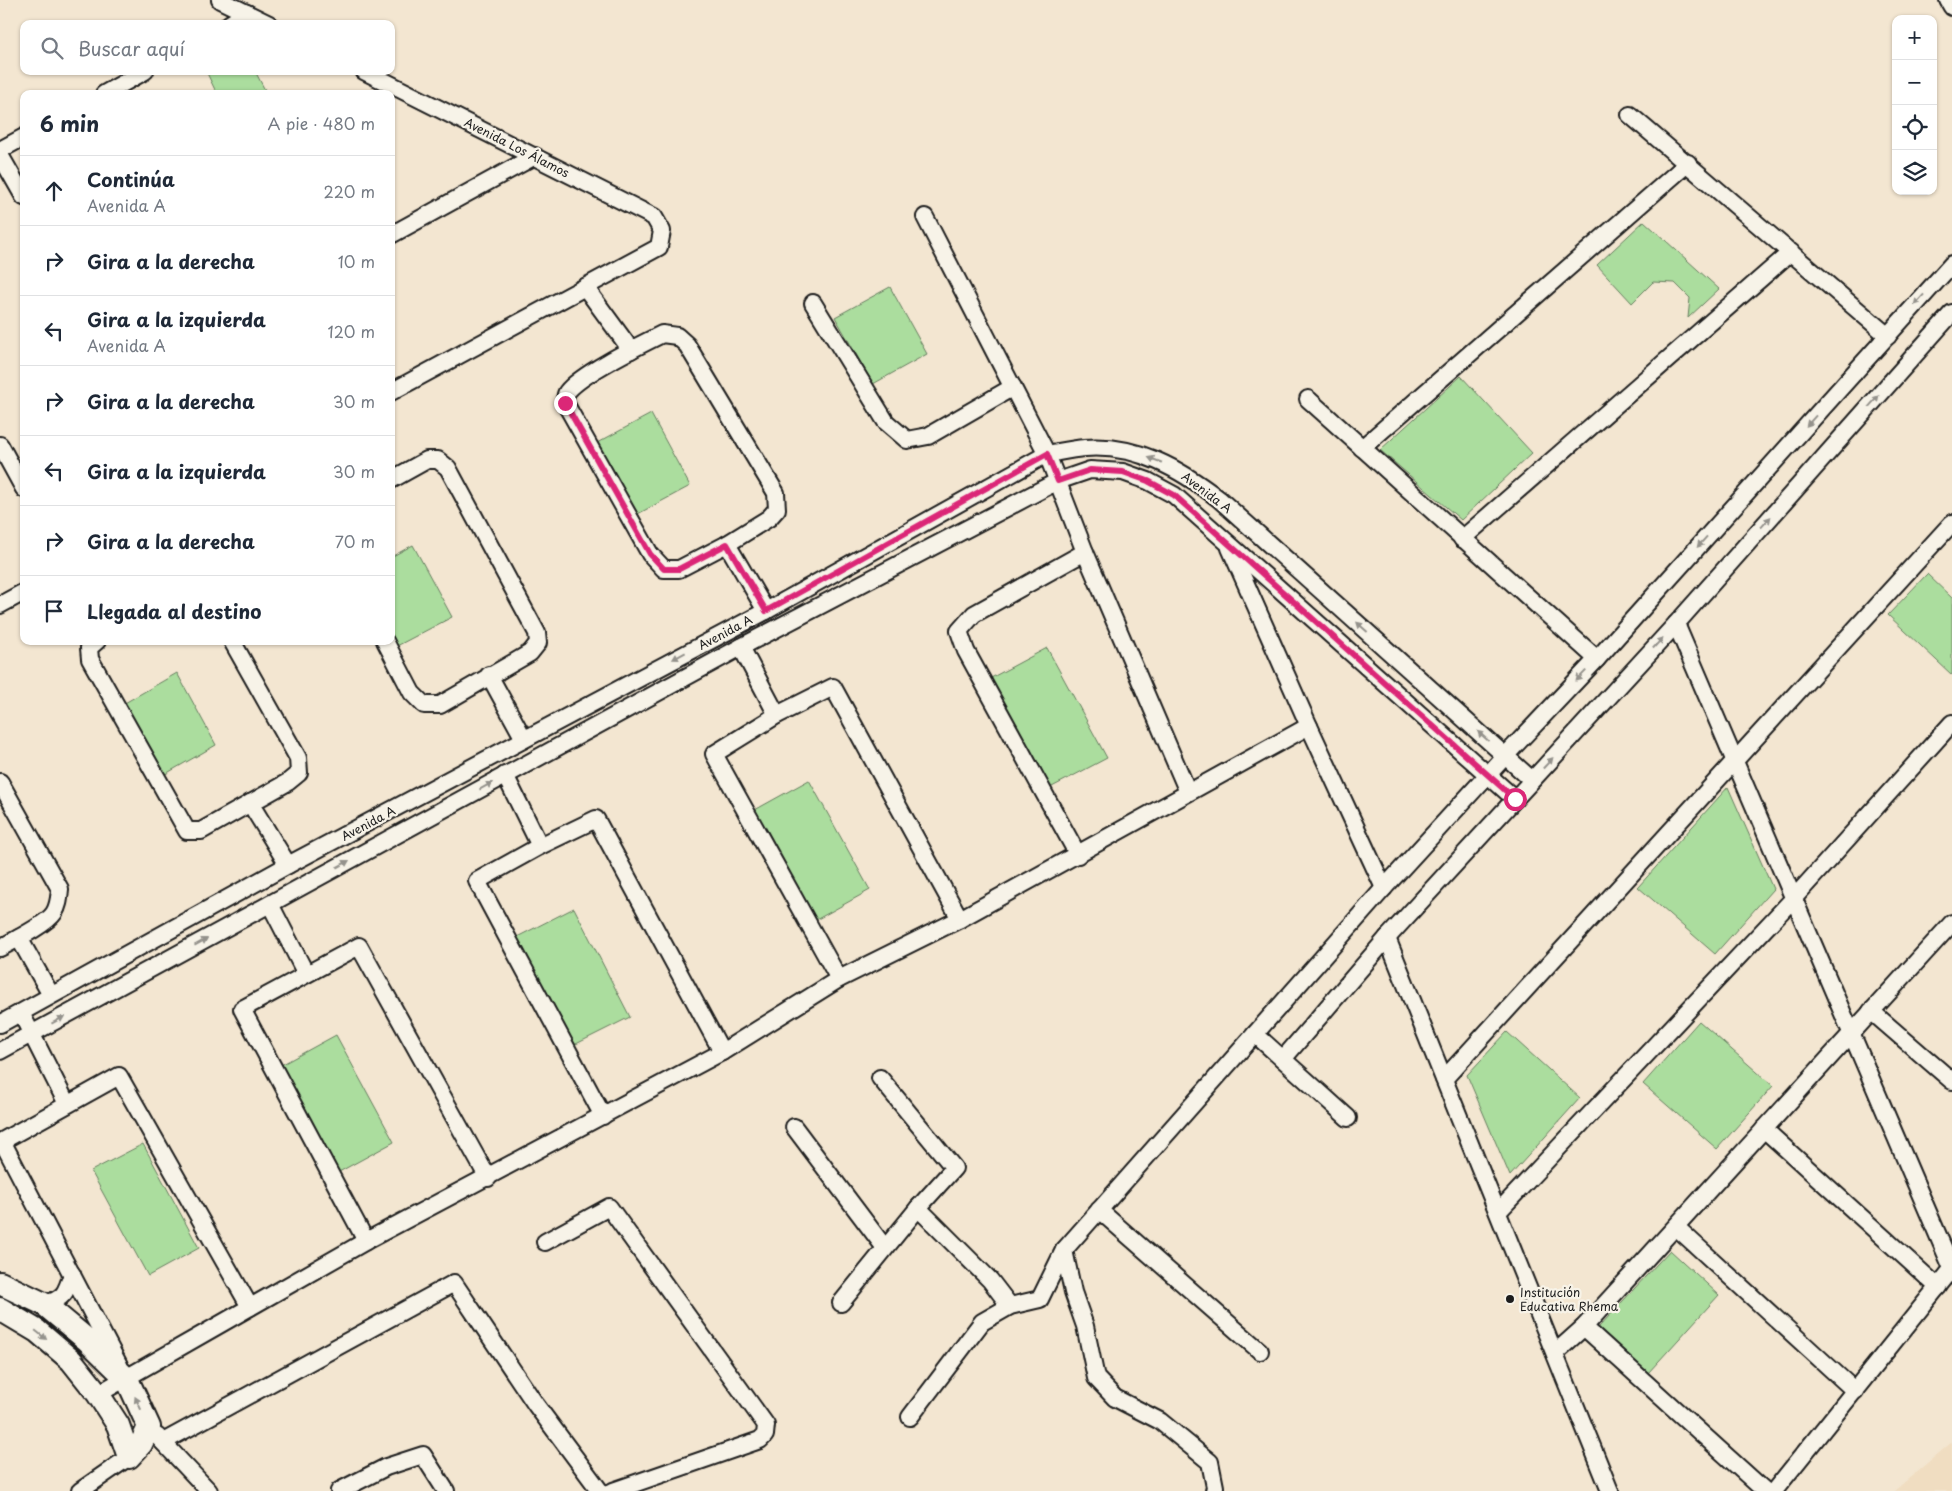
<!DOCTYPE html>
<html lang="es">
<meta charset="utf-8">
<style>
:root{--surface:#fff;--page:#f6f6f7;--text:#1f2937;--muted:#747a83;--line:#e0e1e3}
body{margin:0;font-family:"Playpen Sans",sans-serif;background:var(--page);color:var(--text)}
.controls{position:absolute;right:15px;top:15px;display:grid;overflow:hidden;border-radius:10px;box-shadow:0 1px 4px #0004}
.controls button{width:45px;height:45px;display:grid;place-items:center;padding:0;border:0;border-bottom:1px solid var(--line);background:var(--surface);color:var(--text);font:25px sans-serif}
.stop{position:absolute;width:15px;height:15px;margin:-11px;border:4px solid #db2777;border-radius:50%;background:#fff}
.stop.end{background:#db2777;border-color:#fff;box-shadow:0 1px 5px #0008}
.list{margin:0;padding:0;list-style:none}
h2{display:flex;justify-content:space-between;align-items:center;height:65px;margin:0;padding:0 20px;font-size:21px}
h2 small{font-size:16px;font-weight:400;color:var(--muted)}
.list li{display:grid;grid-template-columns:32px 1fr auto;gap:15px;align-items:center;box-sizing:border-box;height:70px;padding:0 20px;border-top:1px solid var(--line)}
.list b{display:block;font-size:19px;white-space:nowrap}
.list p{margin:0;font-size:16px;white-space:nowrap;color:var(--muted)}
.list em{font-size:16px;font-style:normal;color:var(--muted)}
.icon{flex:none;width:28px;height:28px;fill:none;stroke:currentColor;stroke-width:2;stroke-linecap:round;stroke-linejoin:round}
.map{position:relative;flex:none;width:1952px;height:1491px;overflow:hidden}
.search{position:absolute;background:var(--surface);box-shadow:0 1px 4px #0004;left:20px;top:20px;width:375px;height:55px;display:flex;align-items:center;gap:12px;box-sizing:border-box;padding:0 18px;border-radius:10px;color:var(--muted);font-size:19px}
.panel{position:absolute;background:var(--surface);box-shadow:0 1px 4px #0004;left:20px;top:90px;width:375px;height:555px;border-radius:10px}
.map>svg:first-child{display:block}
.built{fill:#f0ddc1}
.green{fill:#abdd9e;stroke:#647c5d}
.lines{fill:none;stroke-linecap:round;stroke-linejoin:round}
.street-casing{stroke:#1c1c1c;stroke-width:20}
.secondary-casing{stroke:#1c1c1c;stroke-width:26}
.street{stroke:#f7f3e8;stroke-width:16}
.secondary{stroke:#f7f3e8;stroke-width:22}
.oneway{fill:#94928c}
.route{stroke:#db2777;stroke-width:6}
.poi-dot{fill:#1c1c1c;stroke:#f7f3e8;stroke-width:2}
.labels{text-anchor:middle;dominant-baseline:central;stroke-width:4.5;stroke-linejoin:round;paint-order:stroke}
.street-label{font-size:12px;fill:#1c1c1c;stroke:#f7f3e8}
.poi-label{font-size:12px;fill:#1c1c1c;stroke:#f7f3e8;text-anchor:start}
</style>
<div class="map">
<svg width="1952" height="1491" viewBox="0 0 1952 1491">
<rect width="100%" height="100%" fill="#f3e6d1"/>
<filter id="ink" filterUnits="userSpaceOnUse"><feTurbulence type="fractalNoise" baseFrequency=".02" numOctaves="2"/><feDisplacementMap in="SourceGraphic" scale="10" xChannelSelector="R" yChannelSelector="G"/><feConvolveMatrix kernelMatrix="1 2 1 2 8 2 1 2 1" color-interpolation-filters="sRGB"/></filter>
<g filter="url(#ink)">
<path class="built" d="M1952,1442V1491H1894Z"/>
<g class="green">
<path d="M206,71H255L267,94H217Z"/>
<path d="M1644,221L1719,289L1688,318L1690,298L1675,283L1653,282L1632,303L1597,265Z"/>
<path d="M890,287L927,354L873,384L835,317Z"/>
<path d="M1461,376L1532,453L1461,520L1380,450Z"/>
<path d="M651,414L690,486L634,516L595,444Z"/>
<path d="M413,545L452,617L393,648L391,641V557Z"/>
<path d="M1927,574L1952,598V675L1888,615Z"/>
<path d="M1047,648L1107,758L1050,788L991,678Z"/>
<path d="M177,673L216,745L162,776L123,704Z"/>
<path d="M809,780L870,890L814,921L753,811Z"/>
<path d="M1728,787L1773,889L1715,954L1638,887Z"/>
<path d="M574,908L630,1017L574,1045L517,937Z"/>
<path d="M1699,1021L1773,1086L1717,1149L1643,1084Z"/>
<path d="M1507,1032L1580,1098L1510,1176L1467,1075Z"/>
<path d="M336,1035L394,1142L339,1172L281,1065Z"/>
<path d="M143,1144L199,1248L148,1276L91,1171Z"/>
<path d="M1670,1250L1719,1295L1648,1373L1598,1328Z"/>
</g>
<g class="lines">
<g class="street-casing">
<g id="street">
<path d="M220,0L269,24"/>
<path d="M1948,0L1952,7"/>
<path d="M229,24L247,13"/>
<path d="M364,71L654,217L662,231L659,247L391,392"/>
<path d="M104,94L145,71"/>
<path d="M1630,115L1888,336"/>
<path d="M0,150L24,137"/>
<path d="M0,155L24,197"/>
<path d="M925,217L1047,454L1085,552L1188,792"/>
<path d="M391,235L535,156"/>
<path d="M585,287L631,350"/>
<path d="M813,303L886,422L907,440L928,436L1013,387"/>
<path d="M662,334L677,336L687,345L776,493L777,509L769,518L727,544L679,569H664L650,554L565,403C565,399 565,395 567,392C580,374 640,345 662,334Z"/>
<path d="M1308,399L1597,659"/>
<path d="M0,445L24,489"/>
<path d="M1362,448L1688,163"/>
<path d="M1462,539L1791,252"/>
<path d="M727,544L766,611"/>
<path d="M1230,548L1309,726L1384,888"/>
<path d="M0,605L24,592"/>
<path d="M1676,624L1952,1268"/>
<path d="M97,641L89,648L90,659L187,831H201L288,782L299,773L298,758L232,641"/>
<path d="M385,641L412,693L424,705H440L530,653L538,643L537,633L448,468L438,460H427L391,480"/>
<path d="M741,647L777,715"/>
<path d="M489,675L524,739"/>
<path d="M505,775L540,846"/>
<path d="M0,782L60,889C59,898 59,905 54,913C47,924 13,941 0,948"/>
<path d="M250,803L288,865"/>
<path d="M1078,855L966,651L959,631L974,614L1085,552"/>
<path d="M270,904L306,974"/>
<path d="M19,938L51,995"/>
<path d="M1387,938L1610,1491"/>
<path d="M839,979L714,754L777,715L833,687L960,919"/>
<path d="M1871,1011L1952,1081"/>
<path d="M21,1013L67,1104"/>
<path d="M0,1024L288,865L766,611L1047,454C1059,452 1072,449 1085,448C1137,444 1180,469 1219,499L1532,780"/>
<path d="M1255,1034L1348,1118"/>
<path d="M0,1051L741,647L1058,481L1090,470L1123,472L1148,481L1174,495L1515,799"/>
<path d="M1283,1059L1387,938L1676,624L1952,313"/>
<path d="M1444,1079L1952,523"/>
<path d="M603,1116L477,881L540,846L596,819L722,1052"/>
<path d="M794,1127L885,1248"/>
<path d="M1764,1129L1938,1287"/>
<path d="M918,1208L990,1280L1010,1306"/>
<path d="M1099,1210L1260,1351"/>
<path d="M1498,1212L1793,899L1952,723"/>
<path d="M1676,1227L1855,1391"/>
<path d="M366,1241L242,1009L359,946L488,1178"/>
<path d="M545,1242L609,1207L766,1425L765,1435L760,1440L613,1491"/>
<path d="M1064,1250L1073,1292L1085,1326L1096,1378L1115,1398L1160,1421L1210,1462L1215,1487L1214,1491"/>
<path d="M841,1303L918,1208L954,1168L880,1078"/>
<path d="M44,1304C64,1299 66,1293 72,1274"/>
<path d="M1584,1327L1765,1491"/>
<path d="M1555,1353L1584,1327L1952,923"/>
<path d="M119,1365L2,1141L119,1076L250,1307"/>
<path d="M98,1394L366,1241L722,1052L839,979L960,919L1309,726"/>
<path d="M910,1417L982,1322L1010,1306L1040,1299L1064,1250L1384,888L1505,756L1597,659L1952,264"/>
<path d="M157,1436L209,1491"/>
<path d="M163,1442L454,1283L536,1405L600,1491"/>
<path d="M80,1491L129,1457"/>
<path d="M339,1491L386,1467L423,1455L446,1491"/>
<path d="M1774,1491L1952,1269"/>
</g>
</g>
<g class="secondary-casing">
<path id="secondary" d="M0,1283L44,1304L86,1339L127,1379L149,1427L141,1444L129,1457L118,1425L98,1394L71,1360L37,1331L0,1309"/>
</g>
<use href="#street" class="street"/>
<use href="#secondary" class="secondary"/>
</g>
<defs><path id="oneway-solid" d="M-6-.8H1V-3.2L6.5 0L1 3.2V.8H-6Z" transform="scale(1.25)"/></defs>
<g class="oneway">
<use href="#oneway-solid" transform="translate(1919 300) rotate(132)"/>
<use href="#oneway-solid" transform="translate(1874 401) rotate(-48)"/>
<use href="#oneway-solid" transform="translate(1811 421) rotate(132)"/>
<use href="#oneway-solid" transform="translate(1155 460) rotate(-159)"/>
<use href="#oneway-solid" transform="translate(1766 522) rotate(-48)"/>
<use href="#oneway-solid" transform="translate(1702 542) rotate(132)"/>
<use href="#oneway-solid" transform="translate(1362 627) rotate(-138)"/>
<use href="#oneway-solid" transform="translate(1658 643) rotate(-47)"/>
<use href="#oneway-solid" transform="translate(679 656) rotate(152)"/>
<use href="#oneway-solid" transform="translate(1581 676) rotate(134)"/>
<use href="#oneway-solid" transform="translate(1483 736) rotate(-138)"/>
<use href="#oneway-solid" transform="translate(1548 763) rotate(-47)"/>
<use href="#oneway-solid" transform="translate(486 786) rotate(-29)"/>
<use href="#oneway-solid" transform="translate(343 864) rotate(-29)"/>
<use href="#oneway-solid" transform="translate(201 942) rotate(-29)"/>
<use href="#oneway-solid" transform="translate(58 1020) rotate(-29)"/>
<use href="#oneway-solid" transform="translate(41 1335) rotate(39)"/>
<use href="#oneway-solid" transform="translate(138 1403) rotate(-115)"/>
</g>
</g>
<g class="lines" filter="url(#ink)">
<path class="route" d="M565,403L650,554L664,569H679L727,544L766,611L1047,454L1058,481L1090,470L1123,472L1148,481L1174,495L1515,799"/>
</g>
<circle class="poi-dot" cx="1510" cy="1299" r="5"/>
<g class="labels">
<g class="street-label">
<text transform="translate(517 147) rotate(27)">Avenida Los Álamos</text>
<text transform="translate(1207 492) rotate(37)">Avenida A</text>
<text transform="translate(725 632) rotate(-28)">Avenida A</text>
<text transform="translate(368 823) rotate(-28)">Avenida A</text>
</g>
<g class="poi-label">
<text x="1520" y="1292">Institución<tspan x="1520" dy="14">Educativa Rhema</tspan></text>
</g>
</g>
</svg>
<div class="controls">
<button>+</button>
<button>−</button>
<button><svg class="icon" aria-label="locate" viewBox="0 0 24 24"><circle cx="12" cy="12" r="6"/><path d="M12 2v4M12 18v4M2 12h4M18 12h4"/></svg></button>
<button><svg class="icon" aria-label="layers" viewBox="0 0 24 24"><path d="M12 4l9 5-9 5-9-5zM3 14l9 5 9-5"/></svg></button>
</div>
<div class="stop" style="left:1515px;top:799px"></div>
<div class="stop end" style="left:565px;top:403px"></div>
<div class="search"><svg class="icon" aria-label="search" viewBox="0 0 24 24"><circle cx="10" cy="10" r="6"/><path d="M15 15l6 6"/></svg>Buscar aquí</div>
<section class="panel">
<h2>6 min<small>A pie · 480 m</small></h2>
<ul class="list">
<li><svg class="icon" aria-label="ahead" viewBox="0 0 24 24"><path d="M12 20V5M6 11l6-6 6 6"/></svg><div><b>Continúa</b><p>Avenida A</p></div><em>220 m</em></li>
<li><svg class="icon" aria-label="right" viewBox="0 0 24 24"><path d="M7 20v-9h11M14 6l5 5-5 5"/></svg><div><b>Gira a la derecha</b></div><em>10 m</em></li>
<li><svg class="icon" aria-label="left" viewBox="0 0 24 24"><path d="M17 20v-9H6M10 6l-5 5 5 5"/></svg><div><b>Gira a la izquierda</b><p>Avenida A</p></div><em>120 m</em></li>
<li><svg class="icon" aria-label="right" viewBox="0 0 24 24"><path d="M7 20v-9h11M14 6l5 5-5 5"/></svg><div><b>Gira a la derecha</b></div><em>30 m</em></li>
<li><svg class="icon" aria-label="left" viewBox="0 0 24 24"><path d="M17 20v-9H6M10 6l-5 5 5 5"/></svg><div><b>Gira a la izquierda</b></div><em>30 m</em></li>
<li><svg class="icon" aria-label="right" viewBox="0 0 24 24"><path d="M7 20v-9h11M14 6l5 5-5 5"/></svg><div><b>Gira a la derecha</b></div><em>70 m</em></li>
<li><svg class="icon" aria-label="arrive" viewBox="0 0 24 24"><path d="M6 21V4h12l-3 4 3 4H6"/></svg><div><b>Llegada al destino</b></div></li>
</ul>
</section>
</div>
